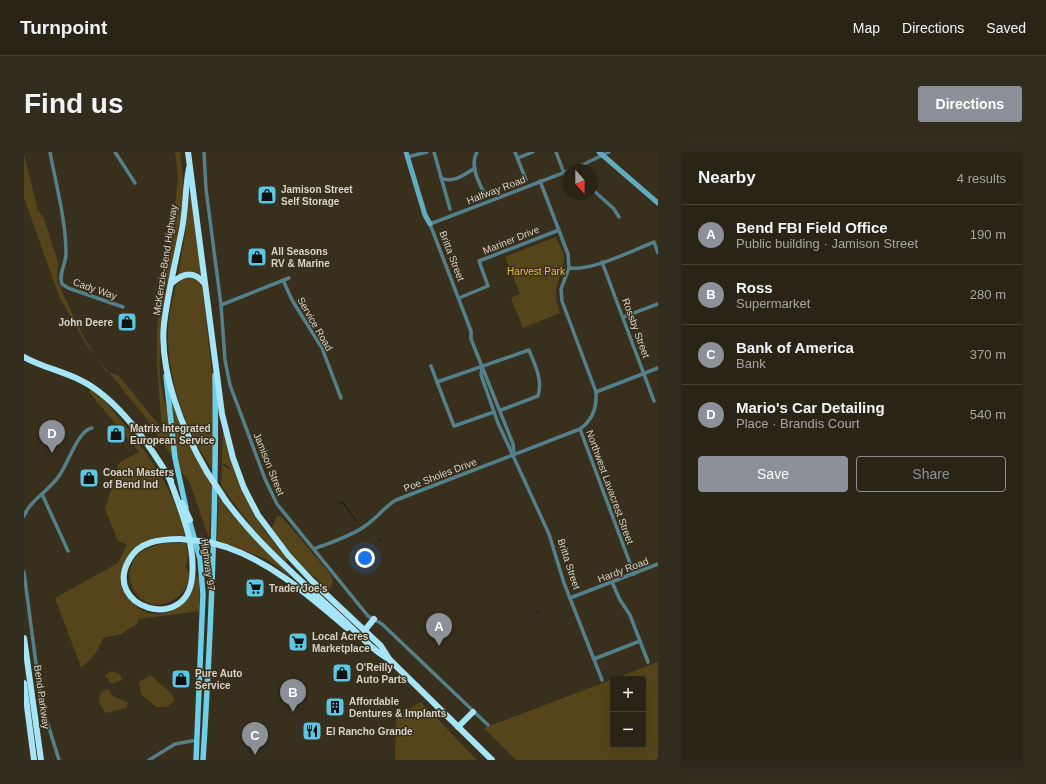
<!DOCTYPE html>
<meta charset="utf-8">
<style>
:root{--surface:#2a2416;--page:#322c1f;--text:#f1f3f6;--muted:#a5a4a1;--line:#464135;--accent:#8c9099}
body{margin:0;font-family:Helvetica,sans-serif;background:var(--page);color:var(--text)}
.controls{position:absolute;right:12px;bottom:12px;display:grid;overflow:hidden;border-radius:4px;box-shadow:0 4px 16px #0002}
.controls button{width:36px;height:36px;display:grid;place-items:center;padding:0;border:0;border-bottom:1px solid var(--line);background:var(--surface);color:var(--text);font:20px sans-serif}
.compass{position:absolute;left:538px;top:12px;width:36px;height:36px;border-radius:50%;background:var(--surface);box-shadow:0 4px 16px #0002;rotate:159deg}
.you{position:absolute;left:341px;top:406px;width:14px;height:14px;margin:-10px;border:3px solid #fff;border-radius:50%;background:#1a73e8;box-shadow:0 0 0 6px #1a73e833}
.badge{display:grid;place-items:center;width:26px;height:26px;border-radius:50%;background:var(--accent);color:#fff;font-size:13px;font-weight:700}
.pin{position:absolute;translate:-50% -33px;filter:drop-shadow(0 1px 2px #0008)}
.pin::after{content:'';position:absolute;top:21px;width:14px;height:12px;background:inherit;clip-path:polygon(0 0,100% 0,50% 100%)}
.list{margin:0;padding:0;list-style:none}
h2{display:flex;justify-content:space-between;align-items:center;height:52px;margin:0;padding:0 16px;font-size:17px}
h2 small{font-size:13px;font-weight:400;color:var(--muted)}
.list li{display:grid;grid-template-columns:26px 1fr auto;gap:12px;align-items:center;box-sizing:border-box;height:60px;padding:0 16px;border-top:1px solid var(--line)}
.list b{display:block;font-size:15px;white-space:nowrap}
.list p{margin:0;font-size:13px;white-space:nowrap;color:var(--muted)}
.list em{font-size:13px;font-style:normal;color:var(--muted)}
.actions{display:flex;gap:8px;padding:12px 16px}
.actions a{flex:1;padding:9px 0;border:1px solid var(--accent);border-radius:4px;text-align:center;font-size:14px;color:var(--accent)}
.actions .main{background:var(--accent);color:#fff}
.map{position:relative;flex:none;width:634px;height:608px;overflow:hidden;border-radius:4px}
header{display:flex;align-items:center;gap:24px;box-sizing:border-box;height:56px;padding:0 20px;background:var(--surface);border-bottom:1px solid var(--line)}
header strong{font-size:19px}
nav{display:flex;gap:22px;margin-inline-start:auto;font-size:14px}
.intro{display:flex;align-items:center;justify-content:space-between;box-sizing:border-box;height:96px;padding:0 24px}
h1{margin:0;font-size:28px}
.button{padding:10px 18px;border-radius:4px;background:var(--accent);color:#fff;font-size:14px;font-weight:700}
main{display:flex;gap:24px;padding:0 24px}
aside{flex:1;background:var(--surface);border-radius:4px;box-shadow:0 4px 16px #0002}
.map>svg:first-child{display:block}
.green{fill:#56451a;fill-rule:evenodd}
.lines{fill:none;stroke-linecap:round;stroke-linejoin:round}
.stream{stroke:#09191d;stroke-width:1}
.street{stroke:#547f8c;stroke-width:3.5}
.secondary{stroke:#63abbf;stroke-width:5}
.primary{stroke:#6ecde7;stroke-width:5.5}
.highway{stroke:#a5e5f7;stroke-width:6}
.highway-bridge{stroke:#a5e5f7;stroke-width:6}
.labels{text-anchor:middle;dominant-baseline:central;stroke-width:3;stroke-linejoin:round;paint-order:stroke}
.poi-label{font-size:10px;font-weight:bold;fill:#d7d2c7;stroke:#38301d;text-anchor:start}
.street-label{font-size:10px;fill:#d7d2c7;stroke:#38301d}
.park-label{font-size:10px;fill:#eebd44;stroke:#38301d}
</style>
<header>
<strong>Turnpoint</strong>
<nav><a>Map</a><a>Directions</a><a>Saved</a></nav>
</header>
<div class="intro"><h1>Find us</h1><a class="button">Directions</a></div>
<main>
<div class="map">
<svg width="634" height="608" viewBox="0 0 634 608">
<rect width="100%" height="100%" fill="#38301d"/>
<g class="green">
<path d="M151,0H156C157,13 160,27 159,40C155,105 122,192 142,255L145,254L142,230L155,270L169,299L189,330L185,386L166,332L122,266L62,192L35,144L0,46V2L14,58L20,66L34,110L33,128L52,170L62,189L82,219L95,224L138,277L133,215V176L151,55L154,25Z"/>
<path d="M166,39L178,123C169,118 163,119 154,122L161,84Z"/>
<path d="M532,85L540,103L539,115L532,137V147L536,161L499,176L487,146L496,142L481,105Z"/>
<path d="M166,124L175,128L178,132L189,230V318C160,277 143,226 144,176C145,162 149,147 152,133L154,129Z"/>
<path d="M68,237C82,248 92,262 103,276C129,309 152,342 161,384C62,378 99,487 152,457C170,447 164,434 173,424L175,427L176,459L114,467L113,472L97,482L79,486C74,499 69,507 57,515L31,446L94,411L103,393L94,389L81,357L95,311L115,300L65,240Z"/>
<path d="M199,276L229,360L241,379L262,405L263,408L262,410L236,385L197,334Z"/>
<path d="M195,344L206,361L268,426L244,408L193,388Z"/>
<path d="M253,364L258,365L307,423L309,430L305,439C285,420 263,400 248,376Z"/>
<path d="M141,391H162C162,395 164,399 164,403C164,407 162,411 162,415C163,418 165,421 165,424C164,443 140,459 122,450C102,439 100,412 118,399C125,395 133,393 141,391Z"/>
<path d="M634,510V608H492L460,576ZM589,527H619V593H589Z"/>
<path d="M87,519L96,522L98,528L88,532L81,523Z"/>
<path d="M126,523L146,540L151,548L143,555H132L117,542L115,530Z"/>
<path d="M84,537L89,544L104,551L102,556L81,561L75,550L77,540Z"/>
<path d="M397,550L453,608H371L372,567L384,557Z"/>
</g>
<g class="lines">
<g class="stream">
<path d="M199,312L206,317"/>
<path d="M316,350L320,352L332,369"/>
<path d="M356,388L358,389"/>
<path d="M512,460L514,461"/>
</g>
<g class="street">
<path d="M26,0C32,33 42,68 42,102C42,112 34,122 38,132L44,136L99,155"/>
<path d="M91,0L111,31"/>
<path d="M180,0L182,37L197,153L201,208L206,233L241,327L253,352L344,464L358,472L464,573"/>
<path d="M410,0L426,57"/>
<path d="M453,0C445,13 455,32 462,44"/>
<path d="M491,0L502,28"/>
<path d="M532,0L540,21"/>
<path d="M383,5L403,0"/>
<path d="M494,6L509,0"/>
<path d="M548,18L585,0"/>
<path d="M417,26C428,32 442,22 451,16"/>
<path d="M516,29L544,102L545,116L537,137L538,149L572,240C573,255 569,268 556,277L610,422"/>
<path d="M568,37L590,57L595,65"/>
<path d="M578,110L630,249"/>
<path d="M545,116C569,119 607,99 630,90L634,101"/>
<path d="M259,128L268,148L298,196L317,246"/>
<path d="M435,146L464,134L455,109L535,78"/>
<path d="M197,153L265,126"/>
<path d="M599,165L634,152"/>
<path d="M407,214L413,230"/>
<path d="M458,216L457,223L474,271L525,382L540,431L578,528"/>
<path d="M572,240L634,216"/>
<path d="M470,260L430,274L413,230L505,198C511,213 519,228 514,244L477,258"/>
<path d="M490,302L489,292L447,187V179L406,72L544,19"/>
<path d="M18,342L44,399"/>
<path d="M0,364C7,347 25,339 35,324C44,312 54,278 68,276"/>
<path d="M290,397C307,390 326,385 341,374C353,366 360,355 372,348L556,277"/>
<path d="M0,420L17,550L35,608"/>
<path d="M588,430L596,448L606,463L624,510"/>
<path d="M546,446L634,412"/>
<path d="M570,507L616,489"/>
<path d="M125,608L151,592L173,588"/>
</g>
<g class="secondary">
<path d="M382,0L401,63L406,72"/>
<path d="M575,0L634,51"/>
</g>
<g class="primary">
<path d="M142,224L151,306L162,356"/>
<path d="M164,364L176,407L179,442L172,608"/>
<path d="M179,608C187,480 193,351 191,223"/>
</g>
<g class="highway">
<path d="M164,0L198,262L209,306L220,336L234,363L264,403L288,429L357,494L366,508"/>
<path d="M165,16C161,36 162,56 158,77C152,108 144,140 140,172C135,220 159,279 183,320"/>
<path d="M148,131C160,120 171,119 181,132"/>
<path d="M0,205C18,215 38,219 56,228C92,245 127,294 147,329"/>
<path d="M145,325C156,356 172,392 168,426C162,482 78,455 105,408C115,389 137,387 156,387"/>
<path d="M202,349C234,392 274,426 313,462C331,478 345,496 366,508L468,608"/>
<path d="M158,351L166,368"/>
<path d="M202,395C249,411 286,445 323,476"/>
<path d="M341,478L350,467"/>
<path d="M0,486L17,608"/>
<path d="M0,531L10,608"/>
<path d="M434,575L449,560"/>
</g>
<g class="highway-bridge">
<path d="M183,320L202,349"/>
<path d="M156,387L185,390L202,395"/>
</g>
</g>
<defs>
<g id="shop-square" transform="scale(1)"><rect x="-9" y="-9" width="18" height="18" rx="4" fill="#5ac8e5" stroke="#38301d"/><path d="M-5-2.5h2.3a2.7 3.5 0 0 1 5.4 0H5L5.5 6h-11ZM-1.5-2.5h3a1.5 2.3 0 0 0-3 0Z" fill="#111"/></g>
<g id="supermarket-square" transform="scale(1)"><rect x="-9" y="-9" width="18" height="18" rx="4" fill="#5ac8e5" stroke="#38301d"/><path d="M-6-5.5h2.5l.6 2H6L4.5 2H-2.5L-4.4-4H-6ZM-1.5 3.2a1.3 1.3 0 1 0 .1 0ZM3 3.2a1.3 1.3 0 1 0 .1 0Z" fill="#111"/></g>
<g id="building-square" transform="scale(1)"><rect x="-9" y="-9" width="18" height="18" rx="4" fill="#5ac8e5" stroke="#38301d"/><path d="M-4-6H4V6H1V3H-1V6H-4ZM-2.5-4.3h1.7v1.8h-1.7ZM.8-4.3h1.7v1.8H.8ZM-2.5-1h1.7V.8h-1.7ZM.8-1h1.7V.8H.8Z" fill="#111"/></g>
<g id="restaurant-square" transform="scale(1)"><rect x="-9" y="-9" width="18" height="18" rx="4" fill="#5ac8e5" stroke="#38301d"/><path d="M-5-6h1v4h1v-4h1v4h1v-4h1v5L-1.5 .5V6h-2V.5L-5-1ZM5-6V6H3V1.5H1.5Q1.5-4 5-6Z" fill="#111"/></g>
</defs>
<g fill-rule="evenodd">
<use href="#shop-square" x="243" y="43"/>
<use href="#shop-square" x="233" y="105"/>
<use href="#shop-square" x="103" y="170"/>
<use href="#shop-square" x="92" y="282"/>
<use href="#shop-square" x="65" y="326"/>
<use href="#supermarket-square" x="231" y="436"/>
<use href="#supermarket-square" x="274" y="490"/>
<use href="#shop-square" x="318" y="521"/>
<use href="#shop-square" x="157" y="527"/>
<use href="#building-square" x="311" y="555"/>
<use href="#restaurant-square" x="288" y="579"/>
</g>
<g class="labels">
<g class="poi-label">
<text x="257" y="37">Jamison Street<tspan x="257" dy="12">Self Storage</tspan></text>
<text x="247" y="99">All Seasons<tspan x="247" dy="12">RV &amp; Marine</tspan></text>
<text x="89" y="170" text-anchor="end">John Deere</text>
<text x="106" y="276">Matrix Integrated<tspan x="106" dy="12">European Service</tspan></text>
<text x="79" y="320">Coach Masters<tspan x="79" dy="12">of Bend Ind</tspan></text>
<text x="245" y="436">Trader Joe's</text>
<text x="288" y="484">Local Acres<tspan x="288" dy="12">Marketplace</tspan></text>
<text x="332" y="515">O'Reilly<tspan x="332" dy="12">Auto Parts</tspan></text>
<text x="171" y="521">Pure Auto<tspan x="171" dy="12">Service</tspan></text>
<text x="325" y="549">Affordable<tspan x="325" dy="12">Dentures &amp; Implants</tspan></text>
<text x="302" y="579">El Rancho Grande</text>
</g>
<g class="street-label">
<text transform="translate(472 38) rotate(-21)">Halfway Road</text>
<text transform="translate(487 88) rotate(-22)">Mariner Drive</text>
<text transform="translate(428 104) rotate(69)">Britta Street</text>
<text transform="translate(141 108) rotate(-81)">McKenzie-Bend Highway</text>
<text transform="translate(71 137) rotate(19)">Cady Way</text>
<text transform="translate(291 172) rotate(60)">Service Road</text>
<text transform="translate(612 176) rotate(70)">Rossby Street</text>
<text transform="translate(245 312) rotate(68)">Jamison Street</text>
<text transform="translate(416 323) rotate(-21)">Poe Sholes Drive</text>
<text transform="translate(586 335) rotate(70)">Northwest Lavacrest Street</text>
<text transform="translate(545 412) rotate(72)">Britta Street</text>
<text transform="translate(184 413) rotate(82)">Highway 97</text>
<text transform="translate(599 418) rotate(-21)">Hardy Road</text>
<text transform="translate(18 545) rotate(82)">Bend Parkway</text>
</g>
<g class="park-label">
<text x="512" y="119">Harvest Park</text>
</g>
</g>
</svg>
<div class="controls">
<button>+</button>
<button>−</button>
</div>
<svg class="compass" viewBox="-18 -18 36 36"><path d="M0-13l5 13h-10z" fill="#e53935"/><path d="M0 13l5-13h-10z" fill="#a5a4a1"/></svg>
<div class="you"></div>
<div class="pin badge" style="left:415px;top:494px">A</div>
<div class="pin badge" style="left:269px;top:560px">B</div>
<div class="pin badge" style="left:231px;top:603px">C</div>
<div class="pin badge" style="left:28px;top:301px">D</div>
</div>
<aside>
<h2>Nearby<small>4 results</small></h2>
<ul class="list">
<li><span class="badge">A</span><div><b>Bend FBI Field Office</b><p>Public building · Jamison Street</p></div><em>190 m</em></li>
<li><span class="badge">B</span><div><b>Ross</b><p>Supermarket</p></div><em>280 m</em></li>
<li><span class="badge">C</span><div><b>Bank of America</b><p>Bank</p></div><em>370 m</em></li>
<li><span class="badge">D</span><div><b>Mario's Car Detailing</b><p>Place · Brandis Court</p></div><em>540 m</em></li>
</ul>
<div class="actions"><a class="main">Save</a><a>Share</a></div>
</aside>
</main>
